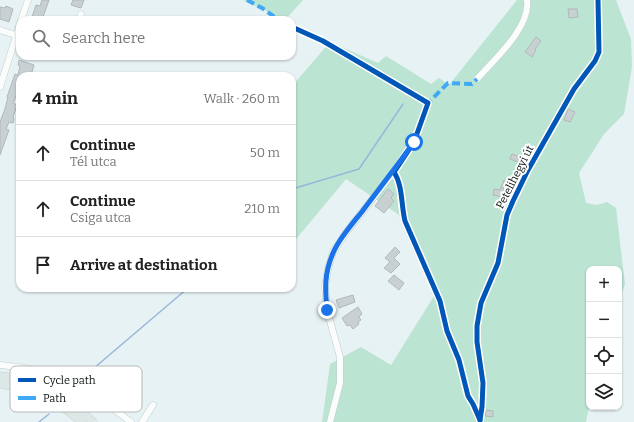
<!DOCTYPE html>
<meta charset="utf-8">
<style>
:root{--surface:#fff;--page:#f6f6f6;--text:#222;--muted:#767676;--line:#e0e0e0}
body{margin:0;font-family:Bitter,serif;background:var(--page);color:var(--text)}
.controls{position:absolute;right:12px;bottom:12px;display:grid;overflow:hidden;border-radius:8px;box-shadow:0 1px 3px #0004}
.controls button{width:36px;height:36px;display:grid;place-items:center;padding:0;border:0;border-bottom:1px solid var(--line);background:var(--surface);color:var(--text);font:20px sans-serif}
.stop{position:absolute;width:12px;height:12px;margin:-9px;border:3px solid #1a73e8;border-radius:50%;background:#fff}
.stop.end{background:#1a73e8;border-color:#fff;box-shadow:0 1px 4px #0008}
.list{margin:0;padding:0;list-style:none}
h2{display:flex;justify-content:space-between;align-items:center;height:52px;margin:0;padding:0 16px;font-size:17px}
h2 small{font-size:13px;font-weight:400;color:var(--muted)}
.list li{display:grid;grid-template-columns:26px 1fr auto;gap:12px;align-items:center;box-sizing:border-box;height:56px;padding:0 16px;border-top:1px solid var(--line)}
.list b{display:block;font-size:15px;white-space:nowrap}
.list p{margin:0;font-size:13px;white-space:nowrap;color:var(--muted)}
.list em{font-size:13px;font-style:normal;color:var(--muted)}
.icon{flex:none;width:22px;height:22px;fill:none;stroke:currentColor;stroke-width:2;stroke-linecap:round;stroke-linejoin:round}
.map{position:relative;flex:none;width:634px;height:422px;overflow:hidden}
.search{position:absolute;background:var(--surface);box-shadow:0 1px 3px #0004;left:16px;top:16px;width:280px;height:44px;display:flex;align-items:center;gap:10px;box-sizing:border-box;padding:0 14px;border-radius:12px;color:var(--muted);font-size:15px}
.panel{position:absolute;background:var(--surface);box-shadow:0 1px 3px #0004;left:16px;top:72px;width:280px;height:220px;border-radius:12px}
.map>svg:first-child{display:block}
.green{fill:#bce4d2}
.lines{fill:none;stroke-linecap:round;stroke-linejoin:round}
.stream{stroke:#9ab6d9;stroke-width:1.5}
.building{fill:#c8d0d2;stroke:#b1b8bb}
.minor-casing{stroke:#c3cccd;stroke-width:7}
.major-casing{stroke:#cacfd0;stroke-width:9}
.minor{stroke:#fbfdfd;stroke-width:6}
.major{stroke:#dde7e6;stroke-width:8}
.quiet{stroke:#3fa9f5;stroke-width:4;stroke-dasharray:8 4;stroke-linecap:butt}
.cycleway-casing{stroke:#fff;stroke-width:8}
.cycleway{stroke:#0057b8;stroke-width:5}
.route{stroke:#1a73e8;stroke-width:5}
.labels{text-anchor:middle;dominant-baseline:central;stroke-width:4;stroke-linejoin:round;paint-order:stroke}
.street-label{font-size:11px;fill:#0b1213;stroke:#fff}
.key{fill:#fff;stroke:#b6b8b8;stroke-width:1}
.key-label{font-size:11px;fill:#0b1213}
</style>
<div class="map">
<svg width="634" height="422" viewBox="0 0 634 422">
<rect width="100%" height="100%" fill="#e7f2f4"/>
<g class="green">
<path d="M243,0H303L285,20H284Z"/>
<path d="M517,0H616L631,39L632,67L624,114L604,134L579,173L586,203L597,205L607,202L616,208L625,284L619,301V269H589V407L586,422H322L330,364L361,347L391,365L434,296L408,221L346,179L292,244V86L330,42L378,63L386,56L431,84L439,78L449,85Z"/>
</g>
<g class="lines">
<g class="stream">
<path d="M292,189L359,169L403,104"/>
<path d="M80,380L188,288"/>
<path d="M39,422L49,414"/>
</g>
</g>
<g class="building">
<path d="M42,0H49L42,20H31L36,5L40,6Z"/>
<path d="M73,0H84L81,8L71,5Z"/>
<path d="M6,6L13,9L9,22L0,19V7L5,8Z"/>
<path d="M568,9H577L578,17L569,18Z"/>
<path d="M536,37L541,41L535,49L536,50L532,57L525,52Z"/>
<path d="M19,60L34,65L31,76H20V94L19,97L16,96L13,103L17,105L13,117L14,118L13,123L9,122L6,129L9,130L0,155V122L5,109L8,97H7L15,74L18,75L20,66L18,65Z"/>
<path d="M568,109L575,112L570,122L564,120Z"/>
<path d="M512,154L522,158L520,163L510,159Z"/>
<path d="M504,180L510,183L508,188L504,186L502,197L493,195L494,189L500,190Z"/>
<path d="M388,189L394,194L391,198L394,201L384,213L375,206Z"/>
<path d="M395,247L400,252L394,258L400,264L391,273L384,268L390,262L385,258Z"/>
<path d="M394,275L404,283L399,290L388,281Z"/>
<path d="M353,295L355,302L339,308L336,300Z"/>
<path d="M358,307L362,314L359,317L361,320L358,322L359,324L353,329L350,325L347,326L342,318Z"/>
<path d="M486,410L493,411V417L485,416Z"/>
</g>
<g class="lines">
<g class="minor-casing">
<g id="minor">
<path d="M21,20L28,0"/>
<path d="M79,20L81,14"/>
<path d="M0,30L19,36"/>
<path d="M477,79C494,60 531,27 527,0"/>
<path d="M0,87L20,24"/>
<path d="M394,172C402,185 399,198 402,212C405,224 410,234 415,245"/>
<path d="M0,365C15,367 31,368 46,372C78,382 105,403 131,422"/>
<path d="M142,422L153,405"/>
<path d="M330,422L340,383V357L327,310L325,286L328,269L333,252L347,231L394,172L414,142L428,103"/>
<path d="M479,422L482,407L483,383L477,342V326L481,303L498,263L507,215L513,201L528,170L574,89L595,61L599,52L598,0"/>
</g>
</g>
<g class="major-casing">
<g id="major">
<path d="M0,376C35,380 68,399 93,422"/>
<path d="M0,384C30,388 59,402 82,422"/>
</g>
</g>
<use href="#minor" class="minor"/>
<use href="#major" class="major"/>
<g class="quiet">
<path d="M247,0L262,8L279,20"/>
<path d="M425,101L428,103L448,83L472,84L477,79"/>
</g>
<g class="cycleway-casing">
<g id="cycleway">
<path d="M292,27L323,41L428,103L414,142L394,172C403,186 401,205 405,221L440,301L447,331L459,360L468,396L473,404L480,420"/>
<path d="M480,420L482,407L483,383L477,342V326L481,303L498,263L507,215L513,201L528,170L574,89L595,61L599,52L598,0"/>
</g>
</g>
<use href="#cycleway" class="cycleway"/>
</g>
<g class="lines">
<path class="route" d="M327,310C325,289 324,274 333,253C339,239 351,225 361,213C379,189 397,166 414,142"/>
</g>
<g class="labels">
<g class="street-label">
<text transform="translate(515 177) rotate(-63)">Petelihegyi út</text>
</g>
</g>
<rect x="10" y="366" width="132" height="46" rx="6" class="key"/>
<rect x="18" y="378" width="18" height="4" fill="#0057b8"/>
<rect x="18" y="396" width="18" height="4" fill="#3fa9f5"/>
<g class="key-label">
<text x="43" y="384">Cycle path</text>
<text x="43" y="402">Path</text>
</g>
</svg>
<div class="controls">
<button>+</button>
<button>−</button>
<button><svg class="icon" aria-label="locate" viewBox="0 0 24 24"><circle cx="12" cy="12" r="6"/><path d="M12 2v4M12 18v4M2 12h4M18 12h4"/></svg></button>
<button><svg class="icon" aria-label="layers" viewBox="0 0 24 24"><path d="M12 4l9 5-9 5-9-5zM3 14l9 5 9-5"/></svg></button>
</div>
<div class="stop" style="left:414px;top:142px"></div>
<div class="stop end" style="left:327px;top:310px"></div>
<div class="search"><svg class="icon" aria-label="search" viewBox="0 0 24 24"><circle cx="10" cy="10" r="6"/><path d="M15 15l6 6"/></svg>Search here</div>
<section class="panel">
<h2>4 min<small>Walk · 260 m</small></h2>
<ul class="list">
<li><svg class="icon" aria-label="ahead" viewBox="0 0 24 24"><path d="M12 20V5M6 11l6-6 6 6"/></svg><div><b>Continue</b><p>Tél utca</p></div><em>50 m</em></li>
<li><svg class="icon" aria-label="ahead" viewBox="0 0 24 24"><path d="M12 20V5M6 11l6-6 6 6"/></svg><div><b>Continue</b><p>Csiga utca</p></div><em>210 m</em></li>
<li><svg class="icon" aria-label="arrive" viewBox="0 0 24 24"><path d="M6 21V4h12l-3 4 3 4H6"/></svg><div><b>Arrive at destination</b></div></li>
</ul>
</section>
</div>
